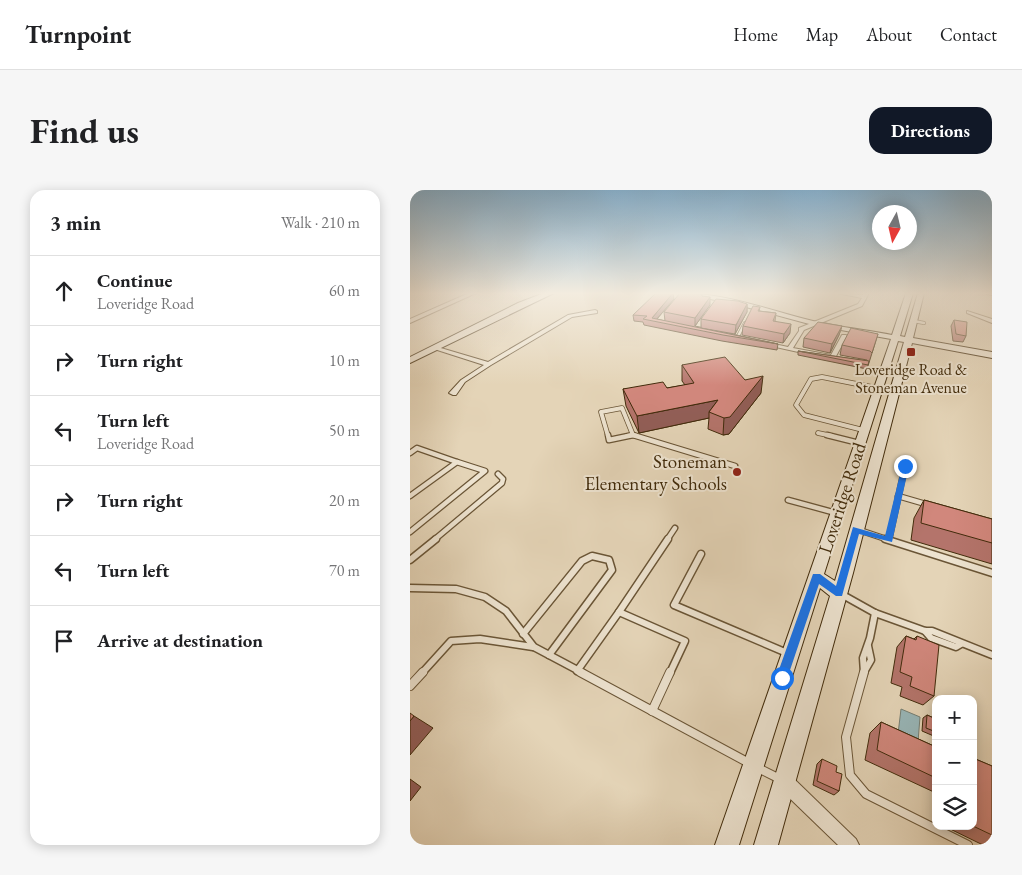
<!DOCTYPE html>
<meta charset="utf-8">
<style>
:root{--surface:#fff;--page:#f6f6f6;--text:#202124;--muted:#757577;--line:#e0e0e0;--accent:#111827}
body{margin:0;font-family:"EB Garamond",serif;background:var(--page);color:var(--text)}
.controls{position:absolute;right:15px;bottom:15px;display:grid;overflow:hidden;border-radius:10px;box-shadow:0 2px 12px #0003}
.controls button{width:45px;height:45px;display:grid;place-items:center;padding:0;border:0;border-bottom:1px solid var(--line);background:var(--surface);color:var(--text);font:25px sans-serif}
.compass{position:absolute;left:462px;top:15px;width:45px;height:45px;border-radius:50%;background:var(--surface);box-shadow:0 2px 12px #0003;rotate:188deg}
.stop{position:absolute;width:15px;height:15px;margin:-11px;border:4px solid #1a73e8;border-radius:50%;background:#fff}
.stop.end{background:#1a73e8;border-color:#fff;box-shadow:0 1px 5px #0008}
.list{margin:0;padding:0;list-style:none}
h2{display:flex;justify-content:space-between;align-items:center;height:65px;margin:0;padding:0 20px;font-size:21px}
h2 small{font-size:16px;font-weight:400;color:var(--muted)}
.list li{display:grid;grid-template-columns:32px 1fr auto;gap:15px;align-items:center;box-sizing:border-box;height:70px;padding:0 20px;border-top:1px solid var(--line)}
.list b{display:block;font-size:19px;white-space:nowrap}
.list p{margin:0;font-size:16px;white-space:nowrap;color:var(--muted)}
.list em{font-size:16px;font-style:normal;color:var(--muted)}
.icon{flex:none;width:28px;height:28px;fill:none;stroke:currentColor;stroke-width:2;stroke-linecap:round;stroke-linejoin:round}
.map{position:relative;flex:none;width:582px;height:655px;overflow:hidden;border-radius:15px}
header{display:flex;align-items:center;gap:30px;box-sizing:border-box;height:70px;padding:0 25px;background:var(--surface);border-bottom:1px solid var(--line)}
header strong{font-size:24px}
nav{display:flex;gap:28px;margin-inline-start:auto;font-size:18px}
.intro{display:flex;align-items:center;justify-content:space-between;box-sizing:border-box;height:120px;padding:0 30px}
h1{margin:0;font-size:35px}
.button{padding:12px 22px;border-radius:15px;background:var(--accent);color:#fff;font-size:18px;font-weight:700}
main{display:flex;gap:30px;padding:0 30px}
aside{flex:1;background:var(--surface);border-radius:15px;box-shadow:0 2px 12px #0003}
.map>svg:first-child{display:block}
.water{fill:#98b6b8;stroke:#757e73}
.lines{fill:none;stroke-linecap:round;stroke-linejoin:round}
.lane-far4-casing{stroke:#6a5536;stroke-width:4}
.lane-far3-casing{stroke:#6a5536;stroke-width:5.5}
.lane-far2-casing{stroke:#6a5536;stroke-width:7}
.lane-far1-casing{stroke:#6a5536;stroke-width:9}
.lane-casing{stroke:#6a5536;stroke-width:10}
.street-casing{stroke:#6a5536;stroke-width:2}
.secondary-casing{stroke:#412b0b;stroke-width:2}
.lane-far4{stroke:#ede3d0;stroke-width:2.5}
.lane-far3{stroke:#ede3d0;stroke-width:4}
.lane-far2{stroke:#ede3d0;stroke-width:4.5}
.lane-far1{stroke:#ede3d0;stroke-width:6}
.lane{stroke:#ede3d0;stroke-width:8}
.street{fill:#ede3d0;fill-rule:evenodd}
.secondary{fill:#ede3d0;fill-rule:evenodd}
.wall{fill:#b4746b;stroke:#412b0b}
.shaded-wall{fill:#925e57;stroke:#412b0b}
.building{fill:#d1877c;stroke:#412b0b}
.route{fill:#1a73e8}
.poi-dot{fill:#8f2418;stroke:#ede3d0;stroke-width:2}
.labels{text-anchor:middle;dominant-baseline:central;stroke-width:4;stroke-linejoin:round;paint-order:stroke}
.far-poi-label{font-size:16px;fill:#412b0b;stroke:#ede3d0}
.poi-label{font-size:19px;fill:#412b0b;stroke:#ede3d0;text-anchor:end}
.street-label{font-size:19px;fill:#412b0b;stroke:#ede3d0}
</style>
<header>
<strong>Turnpoint</strong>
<nav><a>Home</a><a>Map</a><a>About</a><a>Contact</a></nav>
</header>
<div class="intro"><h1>Find us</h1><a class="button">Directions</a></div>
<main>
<aside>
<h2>3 min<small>Walk · 210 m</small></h2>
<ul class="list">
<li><svg class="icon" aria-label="ahead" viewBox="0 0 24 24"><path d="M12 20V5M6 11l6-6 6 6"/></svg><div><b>Continue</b><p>Loveridge Road</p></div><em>60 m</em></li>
<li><svg class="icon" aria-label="right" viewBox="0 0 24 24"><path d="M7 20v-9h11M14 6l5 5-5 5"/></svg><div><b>Turn right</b></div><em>10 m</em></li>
<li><svg class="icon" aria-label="left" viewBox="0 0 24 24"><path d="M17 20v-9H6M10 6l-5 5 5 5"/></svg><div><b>Turn left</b><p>Loveridge Road</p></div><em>50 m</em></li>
<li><svg class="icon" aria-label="right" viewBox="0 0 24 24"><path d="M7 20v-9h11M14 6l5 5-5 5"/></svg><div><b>Turn right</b></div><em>20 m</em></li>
<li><svg class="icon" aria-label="left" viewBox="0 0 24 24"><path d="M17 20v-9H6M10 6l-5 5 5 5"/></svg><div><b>Turn left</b></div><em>70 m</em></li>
<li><svg class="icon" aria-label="arrive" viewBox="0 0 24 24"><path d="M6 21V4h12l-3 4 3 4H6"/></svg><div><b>Arrive at destination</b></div></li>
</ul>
</aside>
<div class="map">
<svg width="582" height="655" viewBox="0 0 582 655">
<rect width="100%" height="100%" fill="#e4d4b7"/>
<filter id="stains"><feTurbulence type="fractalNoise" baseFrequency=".004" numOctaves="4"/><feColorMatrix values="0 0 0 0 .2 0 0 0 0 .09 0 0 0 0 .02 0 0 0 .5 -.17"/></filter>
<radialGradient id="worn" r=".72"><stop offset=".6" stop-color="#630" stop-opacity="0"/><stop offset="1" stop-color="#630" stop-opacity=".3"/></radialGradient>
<path class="water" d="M491,519L510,527L508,552L488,544Z"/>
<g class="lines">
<g class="lane-far4-casing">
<g id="lane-far4">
<path d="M504,131L514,133"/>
<path d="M327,148L335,133"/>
</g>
</g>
<g class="lane-far3-casing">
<g id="lane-far3">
<path d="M453,240L394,225L386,215L401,189L412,187L467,198"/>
<path d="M408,243L422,246"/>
<path d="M223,245L227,246"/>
<path d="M198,246L191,222L212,218L223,245"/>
<path d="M217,246L223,245"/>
</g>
</g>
<g class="lane-far2-casing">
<g id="lane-far2">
<path d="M198,245L199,250L223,245"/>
<path d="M223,245L325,276"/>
<path d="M417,245L449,253"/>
<path d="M0,263L7,258L47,272L0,306"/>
<path d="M488,306L519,315"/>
<path d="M378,310L426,323"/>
<path d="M449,340L479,350"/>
<path d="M0,342L75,281L47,272"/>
<path d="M24,350L92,293L93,289L88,284"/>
<path d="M257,350L265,338"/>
<path d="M479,350L495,276"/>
</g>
</g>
<g class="lane-far1-casing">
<g id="lane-far1">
<path d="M475,349L582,383"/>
<path d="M291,364L264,415L377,463"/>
<path d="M0,370L26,349"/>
<path d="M0,398L46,399L75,407L96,421L124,457L173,483"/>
<path d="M431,404L465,423L515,441H522L582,465"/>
<path d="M209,422L258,349"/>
<path d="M515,441L521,448L546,457L551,454"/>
<path d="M113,444L172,371L182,366L199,370L202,380L139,465"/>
<path d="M167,481L209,422L275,451L260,483"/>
<path d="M454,482L461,470L458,456"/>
<path d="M12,483L41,451L70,449L123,457"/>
<path d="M454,483L453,468L460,448L465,423"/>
</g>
</g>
<g class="lane-casing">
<g id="lane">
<path d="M170,482L339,573"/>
<path d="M454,482L436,547L440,585L456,604L558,655"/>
<path d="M0,496L13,482"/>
<path d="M242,521L260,482"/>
<path d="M348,578L370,589"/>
</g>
</g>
<g class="street-casing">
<g id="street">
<path d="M59,103H66L0,133V129Z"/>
<path d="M427,103L453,105L454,103H459L452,116L394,140L383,158L421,165L432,145H436L437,146L425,168L420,169L352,154L355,152L378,157L389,141V138L448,114L452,108Z"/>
<path d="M577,103H582V105L577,104Z"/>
<path d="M185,120L187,121V123L162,127L81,175L55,192L46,205H43L39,203L51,190L74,175L21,158L24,156L78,172L158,125Z"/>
<path d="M557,121L582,129V133L557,123Z"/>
<path d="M374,583L380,585L446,649L449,655H428L368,597L366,591L368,585Z"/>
</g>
</g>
<g class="secondary-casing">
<g id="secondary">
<path d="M134,103H144L0,173V167L108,113Z"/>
<path d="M269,103C316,103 358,120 403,131C429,137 456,140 482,145L496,103H503L490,146L495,147L508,103H514L503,148L582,162V168L502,153L443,383L368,655H344L420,406L410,398L329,655H305L481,149L403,135L321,113ZM488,151L494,152L425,391L414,384Z"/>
</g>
</g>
<use href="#lane-far4" class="lane-far4"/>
<use href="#lane-far3" class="lane-far3"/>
<use href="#lane-far2" class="lane-far2"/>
<use href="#lane-far1" class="lane-far1"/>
<use href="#lane" class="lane"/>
<use href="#street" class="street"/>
<use href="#secondary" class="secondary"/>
</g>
<g class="wall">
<path d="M292,106L300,115L285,136L368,154L367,160L312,151L234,135L233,132L224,131L223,125L264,109L247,129L255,131L254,122Z"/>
<path d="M337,114V122L325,144L291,138V129Z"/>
<path d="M350,117L349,121L366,123L365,131L380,143L373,153L332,145L333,136Z"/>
<path d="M544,130L556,146L553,152L543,151L541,136Z"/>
<path d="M432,136L429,145L420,163L393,157L394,148Z"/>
<path d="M468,144L457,179L388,165V161L458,171L457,170L430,165L432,155Z"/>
<path d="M272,175L335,190L351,203L319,244L313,245L298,239L299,228L229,243L216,216L213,199L257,198L275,195L272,191Z"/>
<path d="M514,310L582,329V374L501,350L504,328Z"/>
<path d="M496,446L504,449L507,446L524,506L513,515L490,506L492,497L481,493L487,457Z"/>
<path d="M517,525L526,529V547L512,541L513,528Z"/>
<path d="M471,532L526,557V603L455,570L460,543Z"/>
<path d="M563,568L582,576V655H573L534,636H563Z"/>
<path d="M412,569L426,582L429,601L424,605L403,595L407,574Z"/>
</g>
<g class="shaded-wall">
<path d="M263,103L264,109L245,131L242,128Z"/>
<path d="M300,107V115L285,136V128Z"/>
<path d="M337,114V122L325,144L326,135Z"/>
<path d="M381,134L380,143L373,153L374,144Z"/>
<path d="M432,136L429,145L420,163L422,154Z"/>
<path d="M353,186L351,203L319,244L313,245L314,228Z"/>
<path d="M308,210L299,222V228L229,243L227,226Z"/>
<path d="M4,526L23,538L0,565V531Z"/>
<path d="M0,589L11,597L0,611Z"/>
</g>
<g class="building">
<path d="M246,103H263L242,128L368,154L313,145L233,129L237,126L223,125Z"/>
<path d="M270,103L292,104V106L300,107L285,128L254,122Z"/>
<path d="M306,109L328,111L337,114L326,135L291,129Z"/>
<path d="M343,116L350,117L348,121L366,123L363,131L381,134L374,144L333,136Z"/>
<path d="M544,130L557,132L556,146L546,144Z"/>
<path d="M408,132L432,136L422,154L394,148Z"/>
<path d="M441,138L468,144L462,163L460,161L432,155Z"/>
<path d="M388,161L459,171L458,175Z"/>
<path d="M315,167L335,190L353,186L320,227L314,228L299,222L308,210L227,226L213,199L253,192L257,198L284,193L272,175Z"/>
<path d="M514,310L582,329V353L511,333Z"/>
<path d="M496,446L506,450L507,446L529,455L524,506L500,496L502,487L490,482Z"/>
<path d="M0,523L4,526L0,531Z"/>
<path d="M517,525L526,529V542L516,538Z"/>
<path d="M471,532L526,557V588L467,560Z"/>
<path d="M563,568L582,576V645L563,636Z"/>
<path d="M412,569L427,576L426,582L432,584L429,601L407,591Z"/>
</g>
<linearGradient id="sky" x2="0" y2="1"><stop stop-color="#88b5d5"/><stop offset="0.53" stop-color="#f3ecdf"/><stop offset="1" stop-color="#f3ecdf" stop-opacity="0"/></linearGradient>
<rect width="582" height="195" fill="url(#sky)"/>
<path class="route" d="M495,273L499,276L482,352L449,344L432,406H426L409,394L376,492H368L366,488L403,384H410L426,396L443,337L475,346L492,276Z"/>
<g class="poi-dot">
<rect x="496" y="157" width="10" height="10" rx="2.5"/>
<circle cx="327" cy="282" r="5"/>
</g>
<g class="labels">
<g class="far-poi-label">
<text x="501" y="179">Loveridge Road &amp;<tspan x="501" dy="18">Stoneman Avenue</tspan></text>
</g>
<g class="poi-label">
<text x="317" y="271">Stoneman<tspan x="317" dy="22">Elementary Schools</tspan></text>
</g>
<g class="street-label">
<text transform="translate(432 308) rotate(-72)">Loveridge Road</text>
</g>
</g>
<rect width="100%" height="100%" filter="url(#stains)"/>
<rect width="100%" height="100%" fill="url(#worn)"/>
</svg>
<div class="controls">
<button>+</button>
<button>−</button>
<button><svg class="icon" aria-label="layers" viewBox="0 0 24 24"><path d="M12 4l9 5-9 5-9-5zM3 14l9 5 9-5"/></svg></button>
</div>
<svg class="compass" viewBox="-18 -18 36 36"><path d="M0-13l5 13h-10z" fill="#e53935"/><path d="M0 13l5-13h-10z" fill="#757577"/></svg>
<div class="stop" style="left:372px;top:488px"></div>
<div class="stop end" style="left:495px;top:276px"></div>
</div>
</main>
